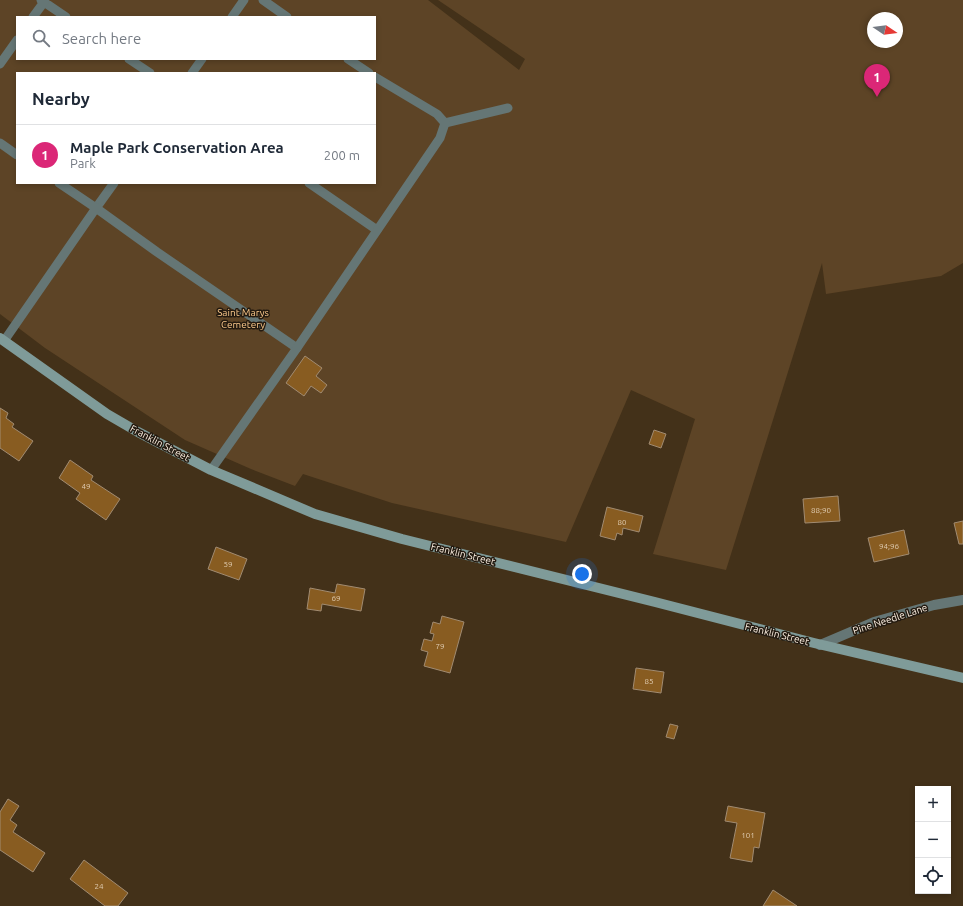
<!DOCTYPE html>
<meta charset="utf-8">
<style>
:root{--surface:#fff;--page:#f6f6f7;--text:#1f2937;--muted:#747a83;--line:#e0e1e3;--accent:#db2777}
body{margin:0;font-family:Ubuntu,sans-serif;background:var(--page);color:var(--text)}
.controls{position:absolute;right:12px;bottom:12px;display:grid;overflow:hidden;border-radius:0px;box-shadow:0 2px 6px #0003}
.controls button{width:36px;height:36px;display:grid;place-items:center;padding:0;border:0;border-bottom:1px solid var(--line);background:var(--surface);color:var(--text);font:20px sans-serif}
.compass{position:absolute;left:867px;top:12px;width:36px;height:36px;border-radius:50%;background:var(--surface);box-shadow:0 2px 6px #0003;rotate:103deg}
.you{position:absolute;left:582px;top:574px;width:14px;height:14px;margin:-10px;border:3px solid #fff;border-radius:50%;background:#1a73e8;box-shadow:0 0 0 6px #1a73e833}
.badge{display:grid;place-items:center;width:26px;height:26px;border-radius:50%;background:var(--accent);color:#fff;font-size:13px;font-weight:700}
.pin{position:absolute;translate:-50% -33px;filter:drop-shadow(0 1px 2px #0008)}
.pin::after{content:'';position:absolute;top:21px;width:14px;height:12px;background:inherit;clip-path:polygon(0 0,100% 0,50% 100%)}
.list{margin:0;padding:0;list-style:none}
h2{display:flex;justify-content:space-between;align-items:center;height:52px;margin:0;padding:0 16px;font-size:17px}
h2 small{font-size:13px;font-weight:400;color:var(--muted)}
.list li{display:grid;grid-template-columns:26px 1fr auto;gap:12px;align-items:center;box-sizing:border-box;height:60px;padding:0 16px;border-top:1px solid var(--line)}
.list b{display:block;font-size:15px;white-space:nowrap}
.list p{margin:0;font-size:13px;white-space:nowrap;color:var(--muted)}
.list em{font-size:13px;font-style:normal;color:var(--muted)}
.icon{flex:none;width:22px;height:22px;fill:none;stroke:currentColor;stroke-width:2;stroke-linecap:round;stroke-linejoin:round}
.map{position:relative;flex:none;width:963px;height:906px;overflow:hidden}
.search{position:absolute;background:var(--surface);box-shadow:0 2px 6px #0003;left:16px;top:16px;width:360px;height:44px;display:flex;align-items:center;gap:10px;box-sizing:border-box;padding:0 14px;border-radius:0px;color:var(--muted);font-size:15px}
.panel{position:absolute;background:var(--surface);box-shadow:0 2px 6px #0003;left:16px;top:72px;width:360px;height:112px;border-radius:0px}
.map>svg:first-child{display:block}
.green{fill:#5d4426;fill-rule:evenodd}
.building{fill:#885c21;stroke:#a18b71}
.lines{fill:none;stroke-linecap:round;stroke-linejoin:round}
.lane{stroke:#657675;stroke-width:9}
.street{stroke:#657675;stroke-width:10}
.secondary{stroke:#7f9b99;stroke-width:10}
.labels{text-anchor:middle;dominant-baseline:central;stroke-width:3;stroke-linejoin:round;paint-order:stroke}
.number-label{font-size:8px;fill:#e0ccb2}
.park-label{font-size:10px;fill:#fecb8c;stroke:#231a10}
.street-label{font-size:10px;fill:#fef1e3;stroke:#231a10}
</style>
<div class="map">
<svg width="963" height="906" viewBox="0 0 963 906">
<rect width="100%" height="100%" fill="#433119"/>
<path class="green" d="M0,0H428L519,70L525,59L438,0H963V263L941,276L826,294L822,263L726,570L653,554L695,419L631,390L566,542L392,503L303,474L295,486L251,469L185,440L45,348L0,314ZM17,17H375V59H17ZM873,18H897V42H873ZM17,73H375V183H17Z"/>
<g class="building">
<path d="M305,356L322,368L316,376L327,385L321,393L311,386L304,396L286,383Z"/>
<path d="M0,408L8,413L6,418L14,424L12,427L33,441L19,461L0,448Z"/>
<path d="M654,430L666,434L661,448L649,444Z"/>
<path d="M70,460L93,476L91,480L120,499L106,520L76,499L80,493L59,478Z"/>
<path d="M838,496L840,521L805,523L803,499Z"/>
<path d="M607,507L643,516L639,532L623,528L622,535L617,533L615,540L600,536Z"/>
<path d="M963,521V544H959L954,523Z"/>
<path d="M904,530L909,554L874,562L868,538Z"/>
<path d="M216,547L247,559L239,580L208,569Z"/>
<path d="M337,584L365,589L361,611L322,604L321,611L307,609L310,588L335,593Z"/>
<path d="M442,616L464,622L450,673L424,666L428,652L421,650L424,639L432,641L434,634L430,633L433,622L440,624Z"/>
<path d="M636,668L664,672L661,693L633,689Z"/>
<path d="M670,724L678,726L674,739L666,737Z"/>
<path d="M8,799L19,806L10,820L17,825L13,832L45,853L33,872L0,850V812Z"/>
<path d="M728,806L765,813L759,848L754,847L752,862L730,858L737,823L725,821Z"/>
<path d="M84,860L128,893L118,906H105L70,879Z"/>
<path d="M773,890L797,906H763Z"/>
</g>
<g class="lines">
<g class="lane">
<path d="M45,0L44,2L66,17"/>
<path d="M263,0L287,17"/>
<path d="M33,17L44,2L41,0"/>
<path d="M232,17L244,0"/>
<path d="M129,59L150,73"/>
<path d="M348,59L369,73"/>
<path d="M0,64L17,40"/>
<path d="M192,73L202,59"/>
<path d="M445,123L508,108"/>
<path d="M0,143L17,155"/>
<path d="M114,183L96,208L157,252L297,348"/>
<path d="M309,183L377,230"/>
<path d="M4,341L96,208L59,183"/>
<path d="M211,470L297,348L440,138L445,123L437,114L375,77"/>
</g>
<path class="street" d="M820,645L874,622L934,605L963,600"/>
<path class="secondary" d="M0,338L107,414L138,432L211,470L315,514L402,539L655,602L814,643L963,678"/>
</g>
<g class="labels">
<g class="number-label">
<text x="86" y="486">49</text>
<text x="821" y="510">88;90</text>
<text x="622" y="522">80</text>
<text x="889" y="546">94;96</text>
<text x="228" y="564">59</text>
<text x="336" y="598">69</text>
<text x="440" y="646">79</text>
<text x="649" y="681">85</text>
<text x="748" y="835">101</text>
<text x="99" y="886">24</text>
</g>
<g class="park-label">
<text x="243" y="312">Saint Marys<tspan x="243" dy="12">Cemetery</tspan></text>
</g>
<g class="street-label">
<text transform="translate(160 443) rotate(28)">Franklin Street</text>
<text transform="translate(463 554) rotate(14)">Franklin Street</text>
<text transform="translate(890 619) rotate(-18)">Pine Needle Lane</text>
<text transform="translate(777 634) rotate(14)">Franklin Street</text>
</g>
</g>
</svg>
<div class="controls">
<button>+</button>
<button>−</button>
<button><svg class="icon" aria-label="locate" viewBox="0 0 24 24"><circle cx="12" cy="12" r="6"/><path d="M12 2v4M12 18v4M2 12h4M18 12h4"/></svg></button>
</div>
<svg class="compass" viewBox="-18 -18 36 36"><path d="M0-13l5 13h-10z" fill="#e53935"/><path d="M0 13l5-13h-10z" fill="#747a83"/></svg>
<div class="you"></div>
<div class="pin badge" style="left:877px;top:97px">1</div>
<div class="search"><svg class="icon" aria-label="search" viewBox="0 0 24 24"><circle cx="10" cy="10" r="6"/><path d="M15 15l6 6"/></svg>Search here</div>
<section class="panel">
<h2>Nearby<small></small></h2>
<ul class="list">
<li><span class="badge">1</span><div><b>Maple Park Conservation Area</b><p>Park</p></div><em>200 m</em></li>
</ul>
</section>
</div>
